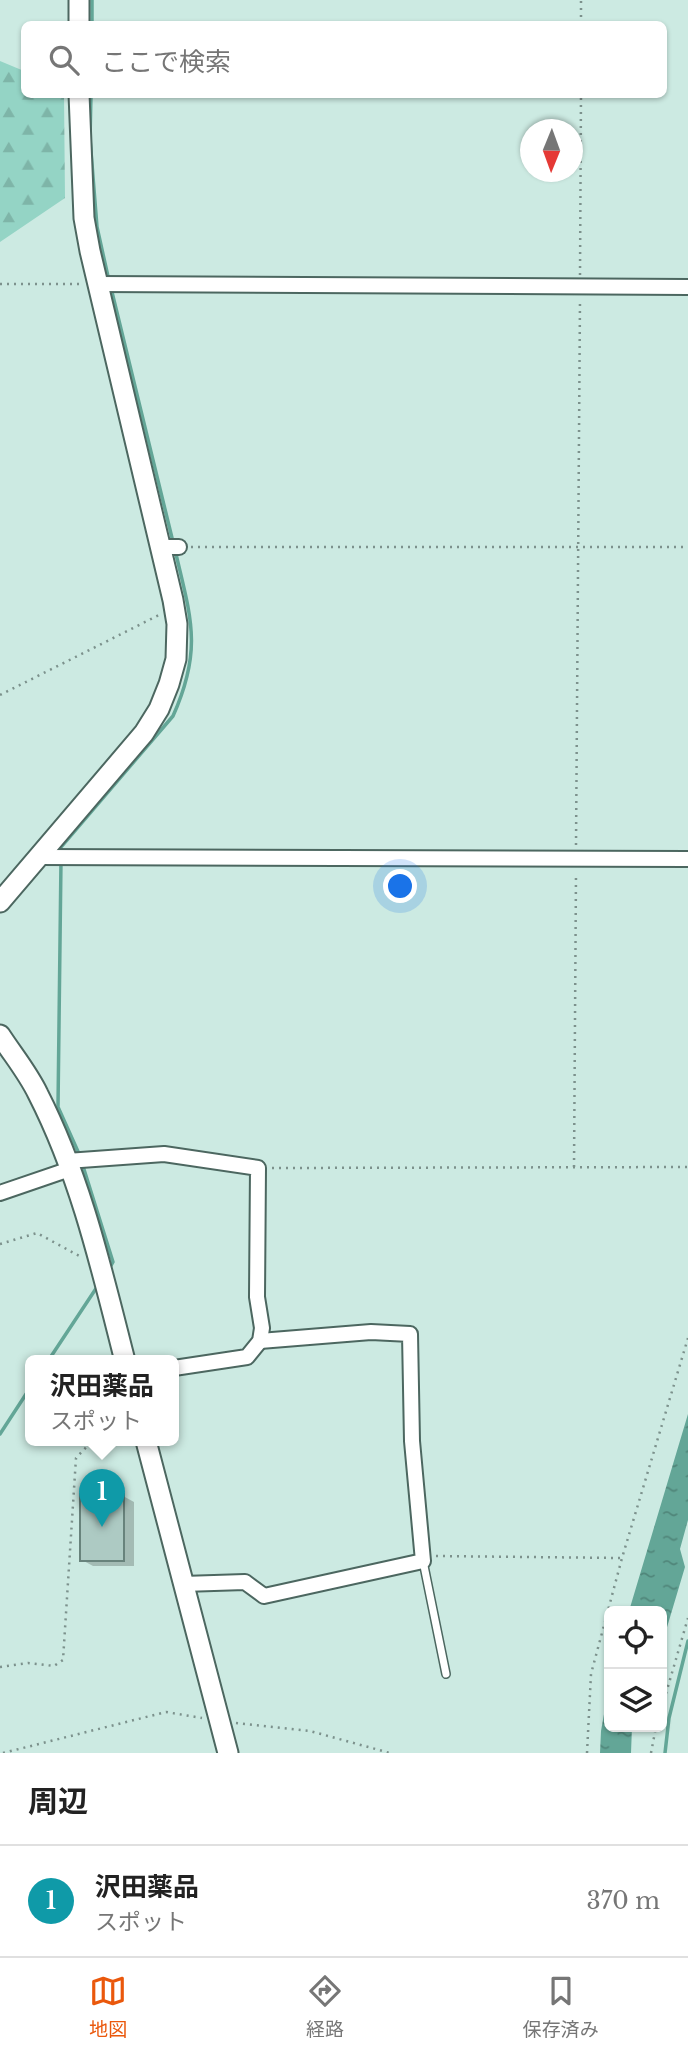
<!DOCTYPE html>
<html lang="ja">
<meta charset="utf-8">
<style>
:root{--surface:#fff;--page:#f2f2f2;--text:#222;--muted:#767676;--line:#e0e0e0;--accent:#ea580c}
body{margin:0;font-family:"Libre Baskerville","Noto Sans JP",serif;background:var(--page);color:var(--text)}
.controls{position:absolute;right:21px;bottom:21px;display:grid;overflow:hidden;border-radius:10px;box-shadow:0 2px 5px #0004}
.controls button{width:63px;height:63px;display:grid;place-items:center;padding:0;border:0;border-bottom:2px solid var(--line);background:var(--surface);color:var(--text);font:35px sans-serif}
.compass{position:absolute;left:520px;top:119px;width:63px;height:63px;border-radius:50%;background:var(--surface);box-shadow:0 2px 5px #0004;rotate:181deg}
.you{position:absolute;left:401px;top:887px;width:24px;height:24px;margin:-18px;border:5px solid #fff;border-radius:50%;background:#1a73e8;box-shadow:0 0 0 10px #1a73e833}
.badge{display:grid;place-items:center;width:46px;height:46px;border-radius:50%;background:var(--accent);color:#fff;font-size:23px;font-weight:700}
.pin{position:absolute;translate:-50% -58px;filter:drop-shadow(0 2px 4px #0008)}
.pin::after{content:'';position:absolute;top:37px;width:24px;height:21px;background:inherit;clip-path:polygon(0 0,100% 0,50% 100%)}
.popup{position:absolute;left:25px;top:1355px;width:154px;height:91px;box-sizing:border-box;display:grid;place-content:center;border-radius:10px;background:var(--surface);filter:drop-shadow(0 2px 5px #0005);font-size:23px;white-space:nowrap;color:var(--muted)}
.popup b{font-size:26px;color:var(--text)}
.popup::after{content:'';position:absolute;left:50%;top:100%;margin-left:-14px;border:14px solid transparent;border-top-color:var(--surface)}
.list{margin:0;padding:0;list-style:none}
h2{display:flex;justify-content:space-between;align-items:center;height:91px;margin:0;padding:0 28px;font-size:30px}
h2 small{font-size:23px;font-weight:400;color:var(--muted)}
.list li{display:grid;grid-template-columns:46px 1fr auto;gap:21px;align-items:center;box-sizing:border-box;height:112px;padding:0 28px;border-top:2px solid var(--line)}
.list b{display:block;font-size:26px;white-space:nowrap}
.list p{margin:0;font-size:23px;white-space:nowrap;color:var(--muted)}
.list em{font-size:23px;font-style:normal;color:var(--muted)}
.icon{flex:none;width:38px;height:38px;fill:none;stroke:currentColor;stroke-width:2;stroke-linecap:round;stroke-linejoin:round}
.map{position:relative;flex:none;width:688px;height:1753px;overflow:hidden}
.search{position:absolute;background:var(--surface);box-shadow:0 2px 5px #0004;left:21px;right:21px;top:21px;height:77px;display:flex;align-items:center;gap:18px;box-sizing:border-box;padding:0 24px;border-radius:10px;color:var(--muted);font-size:26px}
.sheet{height:203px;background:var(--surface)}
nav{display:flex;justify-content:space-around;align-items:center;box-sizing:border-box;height:98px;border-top:2px solid var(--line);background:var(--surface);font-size:19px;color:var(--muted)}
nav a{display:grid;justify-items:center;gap:4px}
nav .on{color:var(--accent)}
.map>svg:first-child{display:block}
.forest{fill:url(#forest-firs)}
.water{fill:url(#water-ripples)}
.shadow{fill:#0003}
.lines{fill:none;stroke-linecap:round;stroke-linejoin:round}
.stream{stroke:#63a697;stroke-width:3.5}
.building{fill:#adcac3;stroke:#68837c;stroke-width:2}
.service-casing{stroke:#4c6760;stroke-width:10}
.minor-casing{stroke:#4c6760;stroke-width:18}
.tertiary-casing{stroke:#4c6760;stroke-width:23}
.path{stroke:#7c918c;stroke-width:2.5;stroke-dasharray:2 5;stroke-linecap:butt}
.service{stroke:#fff;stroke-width:7}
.minor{stroke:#fff;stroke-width:14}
.tertiary{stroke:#fff;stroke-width:19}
</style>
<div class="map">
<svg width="688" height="1753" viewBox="0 0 688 1753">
<defs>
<pattern id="forest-firs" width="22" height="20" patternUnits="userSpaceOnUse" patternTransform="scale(1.75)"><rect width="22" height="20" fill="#94d4c5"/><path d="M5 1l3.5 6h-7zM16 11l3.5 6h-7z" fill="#7eb5a8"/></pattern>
<pattern id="water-ripples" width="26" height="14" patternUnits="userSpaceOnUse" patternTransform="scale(1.75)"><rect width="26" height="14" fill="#63a697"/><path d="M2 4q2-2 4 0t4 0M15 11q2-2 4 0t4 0" fill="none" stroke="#50867a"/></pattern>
</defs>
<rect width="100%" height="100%" fill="#cceae2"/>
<path class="forest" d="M0,61L24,71V94L64,95L65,198L0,242Z"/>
<g class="water">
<path d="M688,1414V1520L680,1549L685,1567L662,1644V1611H629Z"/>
<path d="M609,1686V1727H632L631,1753H600L601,1731Z"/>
</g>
<path class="shadow" d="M123,1496L134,1502V1566H93L82,1560Z"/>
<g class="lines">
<g class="stream">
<path d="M92,24V0"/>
<path d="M91,94L90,139L97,227L109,281"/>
<path d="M111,288L173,542"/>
<path d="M61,853V847L173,716C203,649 191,618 175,550"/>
<path d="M61,860L58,1107L80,1156"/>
<path d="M82,1163L113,1262L109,1269"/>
<path d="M48,1361L99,1284"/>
<path d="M0,1434L30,1388"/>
<path d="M665,1753L669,1718L688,1641"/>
</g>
</g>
<rect class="building" x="80" y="1494" width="44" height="67"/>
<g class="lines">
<g class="service-casing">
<path id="service" d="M423,1561L446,1674"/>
</g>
<g class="minor-casing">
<g id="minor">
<path d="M97,284L688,287"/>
<path d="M160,547H179"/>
<path d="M39,857L688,859"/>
<path d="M67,1161L164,1154L258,1168L257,1297L262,1328L260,1341L247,1357L174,1368"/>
<path d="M0,1193L70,1169"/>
<path d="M183,1584L245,1582L264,1596L423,1561L412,1441L410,1334L371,1332L260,1341"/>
</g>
</g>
<g class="tertiary-casing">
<g id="tertiary">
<path d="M79,24V0"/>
<path d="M0,902L144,733L159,709L169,684L176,659L177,624L173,600L90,251L84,218L79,94"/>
<path d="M0,1035C13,1055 28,1073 38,1094C81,1178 102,1271 125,1361"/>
<path d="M146,1441L228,1753"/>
</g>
</g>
<g class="path">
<path d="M581,24V0"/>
<path d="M580,275L581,94"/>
<path d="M0,284H81"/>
<path d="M191,547H688"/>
<path d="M0,695L159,615"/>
<path d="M576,845L580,299"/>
<path d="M574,1167L576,873"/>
<path d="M272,1168L688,1167"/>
<path d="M0,1244L37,1233L83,1258"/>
<path d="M436,1556L621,1558"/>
<path d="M0,1667L28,1663L54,1666L63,1660L76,1458L92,1441"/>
<path d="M662,1707L688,1618"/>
<path d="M236,1723L310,1731L390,1753"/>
<path d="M3,1753L166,1712L202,1718"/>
<path d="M587,1753L591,1674L622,1558L688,1338"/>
<path d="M651,1753L656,1727"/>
</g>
<use href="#service" class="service"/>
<use href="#minor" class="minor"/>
<use href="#tertiary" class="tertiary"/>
</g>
</svg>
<div class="controls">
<button><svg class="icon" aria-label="locate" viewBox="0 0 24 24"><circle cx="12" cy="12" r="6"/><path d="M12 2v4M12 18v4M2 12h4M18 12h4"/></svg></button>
<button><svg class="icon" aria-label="layers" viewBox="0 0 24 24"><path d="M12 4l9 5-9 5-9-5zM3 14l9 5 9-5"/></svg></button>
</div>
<svg class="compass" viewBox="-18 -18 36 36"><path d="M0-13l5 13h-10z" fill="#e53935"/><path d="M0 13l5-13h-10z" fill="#767676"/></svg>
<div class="you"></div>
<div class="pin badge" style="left:102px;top:1527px;background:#0f9aa8">1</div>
<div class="popup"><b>沢田薬品</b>スポット</div>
<div class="search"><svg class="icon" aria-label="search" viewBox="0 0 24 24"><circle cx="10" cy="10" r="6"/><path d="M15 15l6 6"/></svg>ここで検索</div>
</div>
<section class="sheet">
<h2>周辺<small></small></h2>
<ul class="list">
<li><span class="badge" style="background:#0f9aa8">1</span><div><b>沢田薬品</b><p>スポット</p></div><em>370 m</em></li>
</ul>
</section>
<nav>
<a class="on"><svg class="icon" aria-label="map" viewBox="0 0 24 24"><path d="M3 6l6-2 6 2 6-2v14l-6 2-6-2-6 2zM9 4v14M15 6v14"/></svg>地図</a>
<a><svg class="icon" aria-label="directions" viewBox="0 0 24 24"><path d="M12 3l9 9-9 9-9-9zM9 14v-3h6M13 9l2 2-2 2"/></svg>経路</a>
<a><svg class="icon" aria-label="saved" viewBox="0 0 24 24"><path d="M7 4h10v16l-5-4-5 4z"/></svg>保存済み</a>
</nav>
